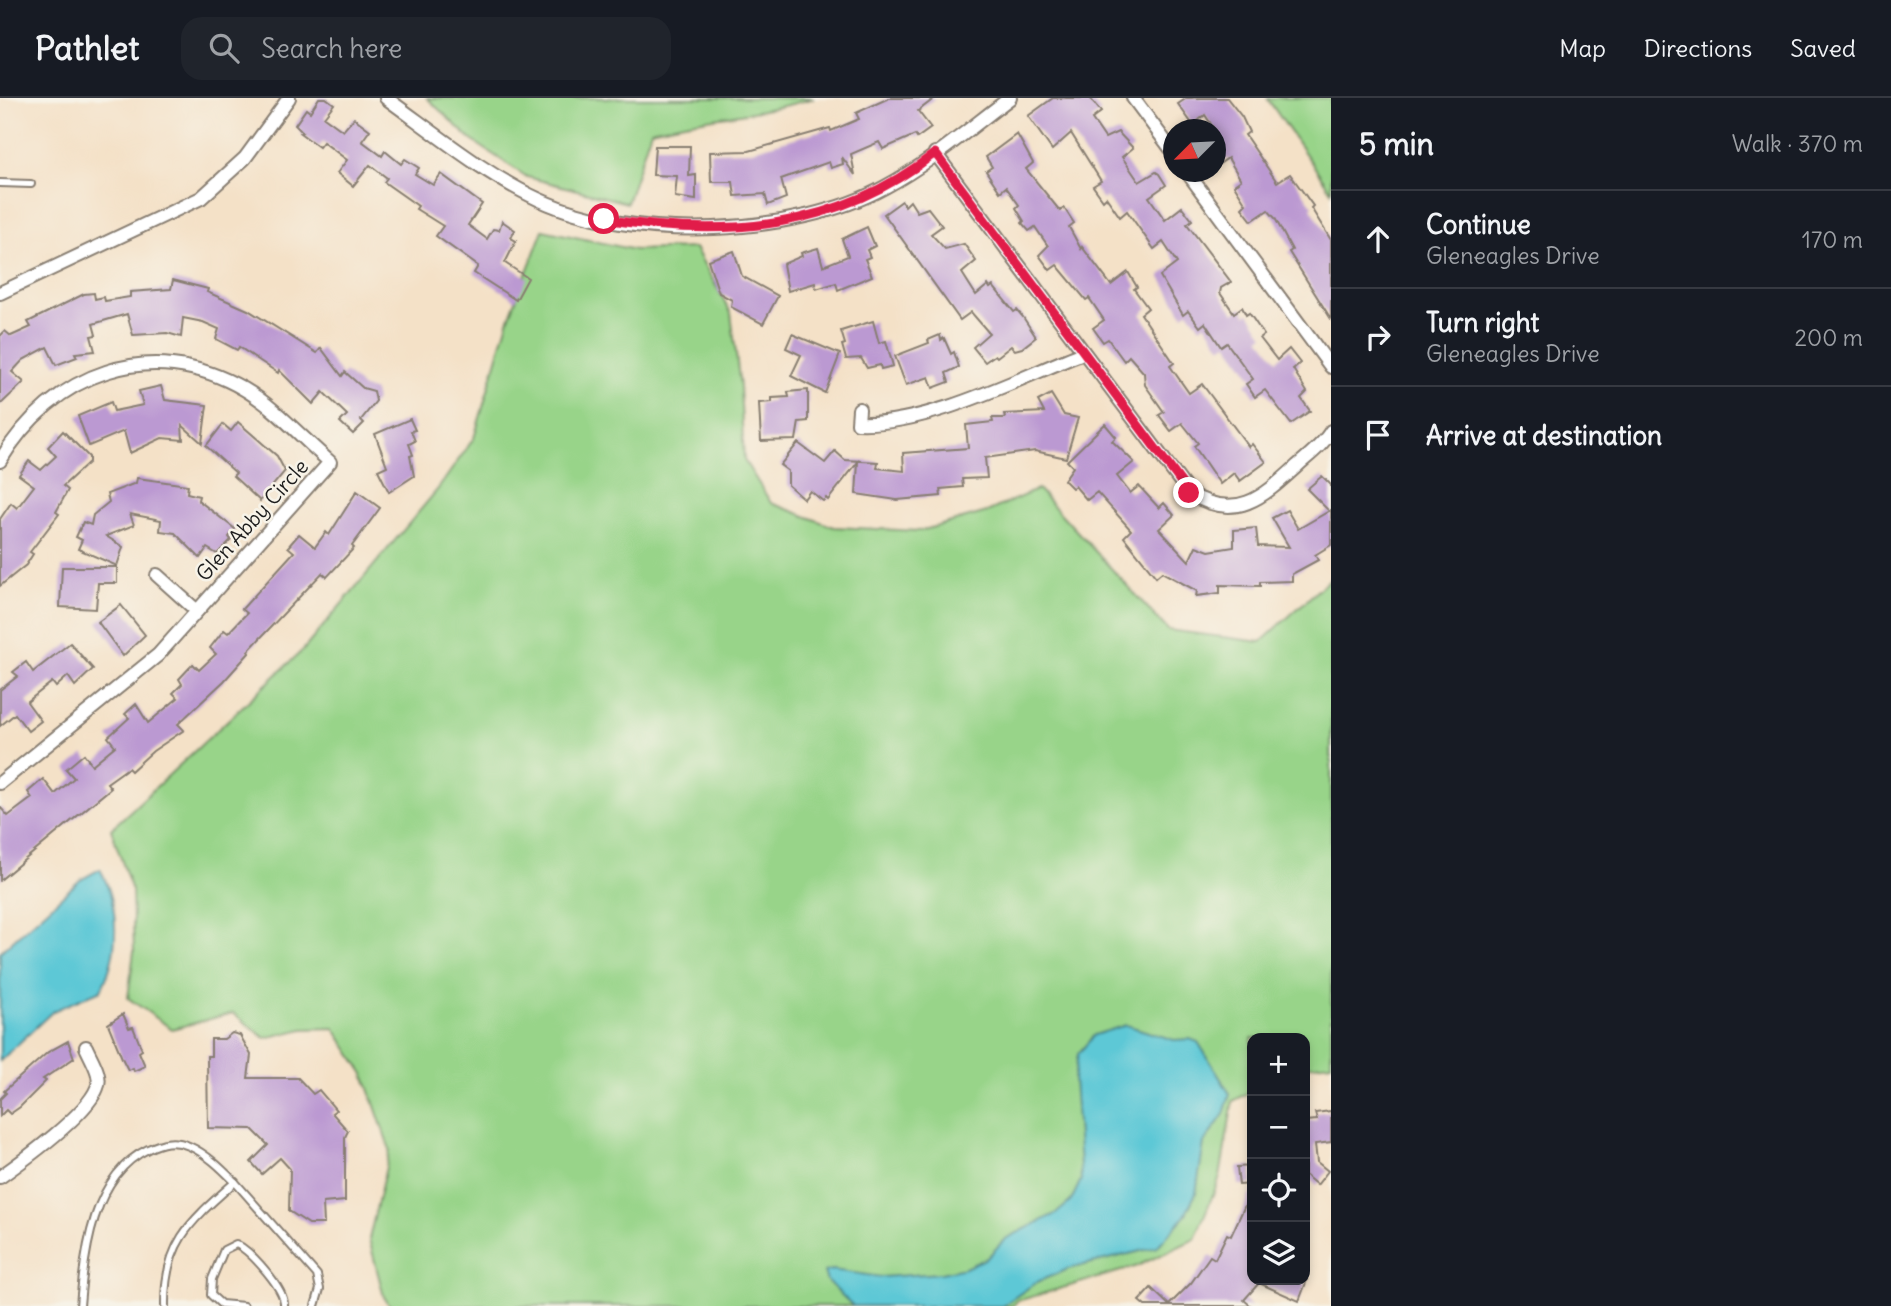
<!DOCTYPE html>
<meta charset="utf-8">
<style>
:root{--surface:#171b24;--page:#20242c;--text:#f1f3f6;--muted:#9ea1a6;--line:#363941}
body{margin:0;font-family:Delius,sans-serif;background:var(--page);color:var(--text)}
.controls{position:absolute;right:21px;bottom:21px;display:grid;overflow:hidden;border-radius:14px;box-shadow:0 4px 10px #0003}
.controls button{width:63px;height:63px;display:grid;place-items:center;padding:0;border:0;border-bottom:2px solid var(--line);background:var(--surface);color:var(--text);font:35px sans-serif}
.compass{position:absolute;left:1163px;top:21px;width:63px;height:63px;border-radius:50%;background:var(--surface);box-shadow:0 4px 10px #0003;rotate:246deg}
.stop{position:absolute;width:21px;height:21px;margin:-16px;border:5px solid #e11d48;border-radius:50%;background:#fff}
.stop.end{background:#e11d48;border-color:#fff;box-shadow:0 2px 7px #0008}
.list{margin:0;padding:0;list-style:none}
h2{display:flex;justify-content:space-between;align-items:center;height:91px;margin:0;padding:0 28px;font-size:30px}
h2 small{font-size:23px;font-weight:400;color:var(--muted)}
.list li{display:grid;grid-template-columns:46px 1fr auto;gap:21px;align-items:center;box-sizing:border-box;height:98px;padding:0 28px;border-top:2px solid var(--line)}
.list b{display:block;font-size:26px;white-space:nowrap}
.list p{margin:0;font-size:23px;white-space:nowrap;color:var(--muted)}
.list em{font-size:23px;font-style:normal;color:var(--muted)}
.icon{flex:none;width:38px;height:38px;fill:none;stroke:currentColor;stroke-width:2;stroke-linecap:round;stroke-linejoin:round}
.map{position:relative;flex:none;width:1331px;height:1208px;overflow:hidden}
header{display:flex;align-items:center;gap:42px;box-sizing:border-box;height:98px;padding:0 35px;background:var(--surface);border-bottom:2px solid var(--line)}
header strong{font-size:33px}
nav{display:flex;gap:38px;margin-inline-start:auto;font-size:24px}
.search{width:490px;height:63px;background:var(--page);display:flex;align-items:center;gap:18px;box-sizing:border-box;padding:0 24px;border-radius:21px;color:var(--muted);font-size:26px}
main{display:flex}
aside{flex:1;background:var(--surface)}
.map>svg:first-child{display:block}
.green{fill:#98d489;stroke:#5a7852;stroke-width:2}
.water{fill:#5dc8d6;stroke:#3c7279;stroke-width:2}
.building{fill:#bb99d2}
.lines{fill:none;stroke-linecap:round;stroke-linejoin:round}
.service-casing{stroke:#887e72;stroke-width:10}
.minor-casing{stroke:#887e72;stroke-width:16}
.service{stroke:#fff;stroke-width:6}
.minor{stroke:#fff;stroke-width:12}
.route{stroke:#e11d48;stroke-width:9}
.labels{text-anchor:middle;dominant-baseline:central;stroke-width:5;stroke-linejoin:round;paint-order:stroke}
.street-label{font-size:21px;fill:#1c1c1c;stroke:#f7f3e8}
</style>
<header>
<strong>Pathlet</strong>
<div class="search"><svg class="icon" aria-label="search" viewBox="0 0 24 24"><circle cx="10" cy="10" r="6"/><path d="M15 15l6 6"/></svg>Search here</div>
<nav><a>Map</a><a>Directions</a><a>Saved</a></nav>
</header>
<main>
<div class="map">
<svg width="1331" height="1208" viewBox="0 0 1331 1208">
<rect width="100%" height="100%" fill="#f7f3e8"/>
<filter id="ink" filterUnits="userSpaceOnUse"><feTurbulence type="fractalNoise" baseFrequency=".0143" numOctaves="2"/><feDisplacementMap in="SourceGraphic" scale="14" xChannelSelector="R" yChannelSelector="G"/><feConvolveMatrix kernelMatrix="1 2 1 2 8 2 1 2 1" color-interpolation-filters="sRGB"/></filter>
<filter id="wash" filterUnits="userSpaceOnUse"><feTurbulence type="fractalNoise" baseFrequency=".00686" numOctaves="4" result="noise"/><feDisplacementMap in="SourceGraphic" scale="28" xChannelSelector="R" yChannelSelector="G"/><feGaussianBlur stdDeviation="1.57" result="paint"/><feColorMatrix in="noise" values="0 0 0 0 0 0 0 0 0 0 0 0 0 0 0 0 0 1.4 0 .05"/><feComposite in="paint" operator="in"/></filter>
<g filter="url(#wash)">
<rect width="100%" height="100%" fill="#f4e1c7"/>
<g class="green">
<path d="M427,0H814C761,16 705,19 651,32L627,105L527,79L470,41Z"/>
<path d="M1267,0H1331V93Z"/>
<path d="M543,132L635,152L695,150L731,215L740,289L744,362L771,405L834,429L920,433L987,414L1038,391L1168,532L1261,544L1331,480V965L1305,968V940H1252V993L1233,1003L1220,1079L1195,1141L1135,1169L1017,1203L1013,1208H390L384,1199L369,1141L390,1052L364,976L334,930L303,931L265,940L233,915L172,931L128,900L134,853L132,793L111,731L304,551L438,391L474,340L508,223Z"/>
</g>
<g class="water">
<path d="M100,771C120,808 120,855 101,892L53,913L0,963V854L80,782Z"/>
<path d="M1126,927L1174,942L1190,941L1198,944L1230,996L1224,1016L1204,1045L1196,1095L1185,1118L1157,1149L1068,1171L1037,1184L1002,1208H853L827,1183L824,1174L832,1172L881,1179L941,1175L965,1170L987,1160L1005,1141L1057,1115L1071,1103L1081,1082L1074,981L1078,956L1094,937Z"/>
</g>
<g id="blocks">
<g class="building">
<path d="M319,0H326L334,6L324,19L343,33L354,20L370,32L362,43L382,58L385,53L401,66L405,61L419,70L415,76L433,87L441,76L482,106L468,127L487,141L493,131L499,132L502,123L515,132L511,140L516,143L505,165L528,180L516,202L474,175L478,168L436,138L443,128L416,111L418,108L384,84L387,80L370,67L353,88L337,75L347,62L323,44L319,49L300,35L302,34L295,27L306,11L310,14Z"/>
<path d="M889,0H935L918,13L931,30L917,40L915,37L883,51L879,44L851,56L855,77L842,59L843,66L831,70L829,64L781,81L786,100L768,107L765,96L735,98L733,84H711L710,54L749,53L830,30L831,33L859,21L856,15Z"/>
<path d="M1053,0H1090L1101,14L1092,21L1105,40L1118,34L1133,50L1122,59L1139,84L1156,74L1159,76L1166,87L1149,99L1165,122L1182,109L1192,122L1187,126L1231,184L1221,190L1220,195L1234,215L1242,209L1246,217L1249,215L1264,237L1260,240L1277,262L1289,251L1300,265L1293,271L1307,294L1301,300L1310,313L1291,326L1265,292L1255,299L1246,286L1253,281L1227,245L1221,249L1205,225L1200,229L1188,213L1183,217L1160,178L1177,165L1163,144L1154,151L1127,113L1120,119L1106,99L1103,102L1093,88L1101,83L1071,35L1052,52L1028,18Z"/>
<path d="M1187,0H1227L1242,19L1249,34L1245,37L1277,84L1290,76L1313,108L1311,110L1331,142V221L1289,154L1292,152L1275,120L1268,112L1252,123L1242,110L1246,106L1234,87L1241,82L1228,60L1215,69V32L1205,17L1193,27L1178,6Z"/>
<path d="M1017,36L1033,65L1026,71L1060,113L1064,110L1074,125L1069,129L1081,151L1082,149L1111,187L1128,174L1137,189L1134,191L1148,210L1141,216L1174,265L1170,268L1189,295L1202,286L1249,349L1252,346L1266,364L1240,383L1234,375L1220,386L1194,348L1198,345L1182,325L1171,333L1159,317L1164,314L1145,287L1144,275L1129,258L1124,263L1108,241L1103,244L1093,230L1104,222L1089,200L1086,202L1057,167L1050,172L1039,157L1048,148L1035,129L1029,133L1022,125L1024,123L1016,110L1019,107L1006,89L1000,94L986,73L992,69L986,59Z"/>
<path d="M655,48H690L689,78L696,77V102L675,99L677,78L653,77Z"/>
<path d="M902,103L905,108L910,103L917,114L928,110L942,128L931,136L945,151L964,146L976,163L962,175L976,197L988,187L990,190L993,188L1014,214L1017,212L1023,219L1036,239L1022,250L1015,252L1011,248L997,259L995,257L985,264L973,249L989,235L971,214L960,222L884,116Z"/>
<path d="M867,129L875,148L867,152L870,159L865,161L872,178L838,192L836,185L816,191L815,185L788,193L783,166L802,158L801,155L818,150L823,168L848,158L842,141Z"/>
<path d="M734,153L742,178L778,198L763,226L731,209L732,202L719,195L708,162Z"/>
<path d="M173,182L208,191L207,194L248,212L317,255L321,250L342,278L345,274L363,290L374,293L376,303L361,322L364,325L353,336L340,324L347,317L323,294L313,306L279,272L278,275L239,249L237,252L216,241L219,231L203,224L183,220L181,239L167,235L133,237L127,216L93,226L96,237L91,238L95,253L75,255L77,259L56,267L47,249L23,262L12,274L24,284L0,307V238L5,233L11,238L31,229L28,224L84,196L94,195L95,201L104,199L105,203L130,199V194L171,191Z"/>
<path d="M873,223L879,245L886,243L893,268L881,271L880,267L867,270L861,260L846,261L842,247L845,246L841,233Z"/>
<path d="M792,236L840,256L825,295L791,278L801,257L786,250Z"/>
<path d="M940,237L941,242L944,240L951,256L954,254L959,269L946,275L949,284L933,290L929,279L906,287L895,258L929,245L928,242Z"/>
<path d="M161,288L165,302L207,307L202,345L182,327L183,342L162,340L130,355L124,333L89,348L78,318L111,304L114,313L143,307L139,293Z"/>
<path d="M808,292V323L799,324L796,342L761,343L759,305L772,304V300L789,299L788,294Z"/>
<path d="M1051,296L1064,317L1078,320L1066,360L1035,353L985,360L987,380L962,381L963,389L940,391L941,398L897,402L856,396L858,364L828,402L826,400L823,403L810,393L804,401L788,387V373L780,367L798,345L825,365L835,353L845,362L878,364L877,370L904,373L903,355L968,350L966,327L993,324L992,320H1005L1004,316L1044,314L1038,303Z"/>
<path d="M410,321L415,332L411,333L415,343L409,346L413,357L410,358L414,378L389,394L378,372L387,368L375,336Z"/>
<path d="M238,324L277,358L285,373L260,403L233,378L236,375L206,348L223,326L231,333Z"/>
<path d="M1105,326L1116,339L1112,343L1134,364L1117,378L1130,395L1139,388L1159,410L1164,405L1174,417L1159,431L1189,463L1196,448L1209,453L1234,449V432L1256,430L1258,448L1289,449L1272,420L1287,412L1298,431L1329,413L1307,391L1322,378L1331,387V447L1315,457L1318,462L1292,476V483L1260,484V488L1220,487V495L1196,498L1197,493L1162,474L1156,479L1124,439L1131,432L1097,394L1087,402L1075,388L1072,390L1064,382L1073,369L1067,363Z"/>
<path d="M63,333L89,359V364L63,388L68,392L56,414L59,416L30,454L33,456L26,467L0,488V421L11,405L17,410L34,388L19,377L29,363L41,372L56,358L48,349Z"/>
<path d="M137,380L188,387L187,395L199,398L198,402L235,431L229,439L231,442L217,456L207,450L200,460L175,435L160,433L161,422L130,416L134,427L106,438L123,449L117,468L78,451L82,442L76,439L83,424L91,427L93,417L109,404L107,396L136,385Z"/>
<path d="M357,393L380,410L352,448L354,450L327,479L322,475L248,553L249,555L224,583L178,626L184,632L153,653L131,673L128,670L107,685L111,690L0,782V709L8,718L32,700L28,694L43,681L55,696L74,680L66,671L84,656L92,667L115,648L108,639L129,620L125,616L136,606L148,625L178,600L173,595L182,586L179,581L193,566L199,572L216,556L210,550L224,532L228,535L247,515L242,511L294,454L288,449L299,436L315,449L326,434L329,437Z"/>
<path d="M62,469H117V485H98L96,511L60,509Z"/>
<path d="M121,507L145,537L123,558L98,524Z"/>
<path d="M70,545L93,571L75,588L68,578L56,589L52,584L27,604L41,623L28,633L15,616L0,628V592L18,578L13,574L26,564L33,574Z"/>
<path d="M123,916L129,930L133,929L142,952L139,954L145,968L134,973L133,970L128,972L122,960L108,926Z"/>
<path d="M232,935L240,937L251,957L248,980H298L313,996L319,992L336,1012L332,1015L348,1033L345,1039V1103L323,1105L324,1126H309L289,1113L290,1071L280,1060L262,1076L251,1064L268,1047L252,1031L208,1030L207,958H211V941H224Z"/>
<path d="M68,943L74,960L43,981L46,983L20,1009L10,1016L6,1012L0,1018V1001L6,995L4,993L48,954Z"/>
<path d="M1331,1013V1044L1315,1046L1317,1064L1328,1073L1317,1087L1305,1077V1023L1317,1022L1315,1015Z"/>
<path d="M1252,1068V1086L1239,1087L1237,1069Z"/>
<path d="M1252,1092V1182H1307L1299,1203L1259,1185L1244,1202L1251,1208H1145L1139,1203L1151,1190L1169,1207L1191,1185L1210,1158L1215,1161L1227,1136L1231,1138Z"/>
</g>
</g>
</g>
<g filter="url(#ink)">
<use href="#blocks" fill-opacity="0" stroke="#887e72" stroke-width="2"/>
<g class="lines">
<g class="service-casing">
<g id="service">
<path d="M0,85L31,86"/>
<path d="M235,1084L317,1177L320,1191L315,1208"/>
<path d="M80,1208C84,1155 93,1077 148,1051C161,1045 173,1041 189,1048C207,1056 221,1070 235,1084C191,1123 164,1144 165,1208"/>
<path d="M244,1208L221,1206L211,1197L212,1181L224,1152L236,1146C251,1153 286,1192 284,1208"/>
</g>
</g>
<g class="minor-casing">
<g id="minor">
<path d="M386,0C436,36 484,76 540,102C633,145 796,138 885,89C930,65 970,30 1010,0"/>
<path d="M1133,0L1174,55"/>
<path d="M935,55L1189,395C1236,424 1262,400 1297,368C1309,357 1323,347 1331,333"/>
<path d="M1187,74L1331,269"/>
<path d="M0,195L201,100L245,60L289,0"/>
<path d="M859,311L858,325C927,328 1017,281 1083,255"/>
<path d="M0,363C52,275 151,237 244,291C275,309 302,340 330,364L158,557L0,685"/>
<path d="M157,477L197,513"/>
<path d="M0,1079C24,1062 87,1016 97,990C103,978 91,961 86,949"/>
</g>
</g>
<use href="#service" class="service"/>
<use href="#minor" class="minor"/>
</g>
</g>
<g class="lines" filter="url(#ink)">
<path class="route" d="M604,121C724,140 836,133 935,55L1189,395"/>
</g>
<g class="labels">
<g class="street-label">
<text transform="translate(252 422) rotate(-48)">Glen Abby Circle</text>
</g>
</g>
</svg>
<div class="controls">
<button>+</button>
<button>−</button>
<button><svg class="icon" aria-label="locate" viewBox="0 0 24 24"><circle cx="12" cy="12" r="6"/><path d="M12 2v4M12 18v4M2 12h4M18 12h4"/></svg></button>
<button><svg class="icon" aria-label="layers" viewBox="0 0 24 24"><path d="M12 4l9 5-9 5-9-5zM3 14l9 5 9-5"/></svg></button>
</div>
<svg class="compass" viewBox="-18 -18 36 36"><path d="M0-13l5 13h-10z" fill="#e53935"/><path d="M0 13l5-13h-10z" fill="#9ea1a6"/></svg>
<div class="stop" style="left:604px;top:121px"></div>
<div class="stop end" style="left:1189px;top:395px"></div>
</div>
<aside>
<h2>5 min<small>Walk · 370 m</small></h2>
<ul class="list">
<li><svg class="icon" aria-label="ahead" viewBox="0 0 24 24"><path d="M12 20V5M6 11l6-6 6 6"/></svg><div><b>Continue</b><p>Gleneagles Drive</p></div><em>170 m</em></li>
<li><svg class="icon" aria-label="right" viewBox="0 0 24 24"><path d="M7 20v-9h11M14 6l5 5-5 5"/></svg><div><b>Turn right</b><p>Gleneagles Drive</p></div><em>200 m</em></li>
<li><svg class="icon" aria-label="arrive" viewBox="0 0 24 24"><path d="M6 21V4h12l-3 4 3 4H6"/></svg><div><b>Arrive at destination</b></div></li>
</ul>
</aside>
</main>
